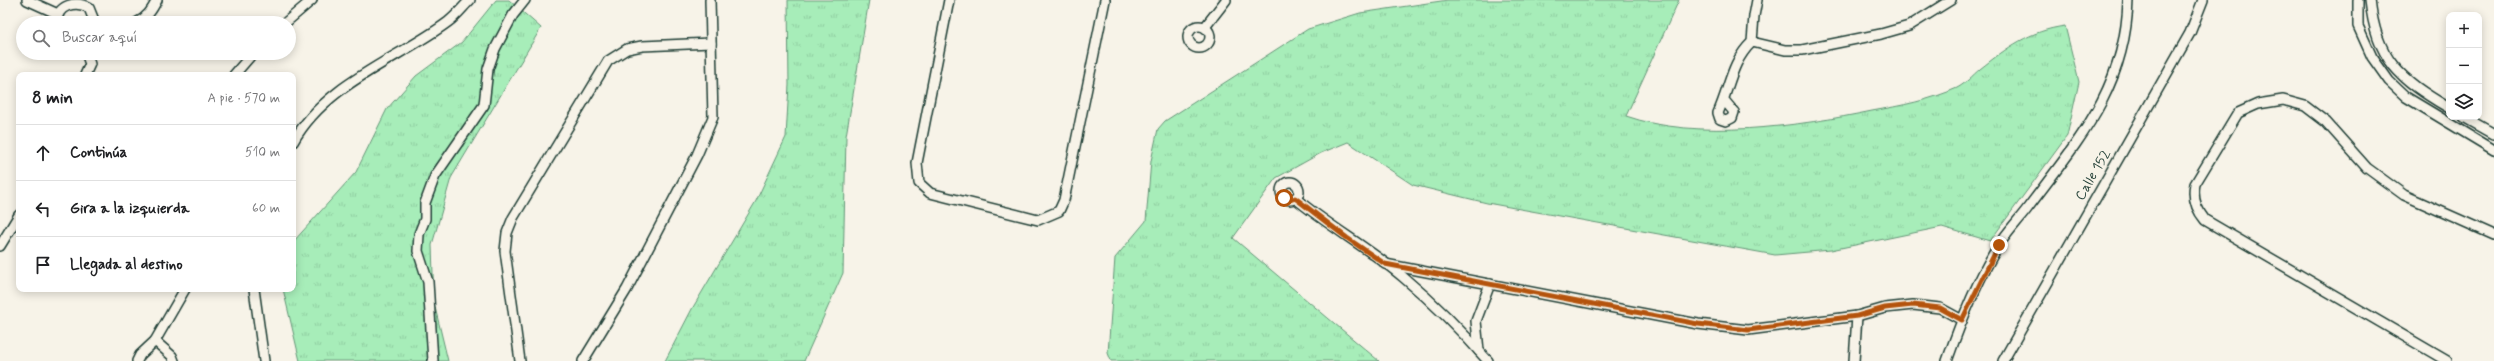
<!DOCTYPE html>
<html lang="es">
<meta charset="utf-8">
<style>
:root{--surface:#fff;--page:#f6f6f6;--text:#202124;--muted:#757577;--line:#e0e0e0}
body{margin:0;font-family:Mynerve,sans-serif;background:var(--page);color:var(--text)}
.controls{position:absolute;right:12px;top:12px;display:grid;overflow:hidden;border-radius:8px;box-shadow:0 2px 10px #0003}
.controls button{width:36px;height:36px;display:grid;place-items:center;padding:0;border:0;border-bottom:1px solid var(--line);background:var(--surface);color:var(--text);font:20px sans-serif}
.stop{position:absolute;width:12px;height:12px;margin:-9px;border:3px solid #b45309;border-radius:50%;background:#fff}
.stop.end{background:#b45309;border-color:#fff;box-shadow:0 1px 4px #0008}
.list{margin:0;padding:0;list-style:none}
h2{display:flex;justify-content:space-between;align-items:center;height:52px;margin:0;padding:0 16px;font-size:17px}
h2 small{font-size:13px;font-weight:400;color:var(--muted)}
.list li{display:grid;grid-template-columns:26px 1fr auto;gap:12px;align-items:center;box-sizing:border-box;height:56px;padding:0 16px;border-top:1px solid var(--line)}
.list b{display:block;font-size:15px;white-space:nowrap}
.list em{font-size:13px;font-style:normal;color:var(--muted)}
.icon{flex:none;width:22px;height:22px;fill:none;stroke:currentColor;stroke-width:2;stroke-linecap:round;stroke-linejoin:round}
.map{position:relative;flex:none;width:2494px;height:361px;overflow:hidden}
.search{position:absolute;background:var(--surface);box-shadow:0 2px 10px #0003;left:16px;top:16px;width:280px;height:44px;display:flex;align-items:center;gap:10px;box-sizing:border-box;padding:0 14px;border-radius:22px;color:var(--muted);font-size:15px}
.panel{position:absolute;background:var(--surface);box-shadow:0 2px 10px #0003;left:16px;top:72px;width:280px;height:220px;border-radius:8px}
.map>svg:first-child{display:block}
.grass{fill:url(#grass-tufts);stroke:#639576}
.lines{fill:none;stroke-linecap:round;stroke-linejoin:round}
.minor-casing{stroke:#1f3d34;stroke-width:12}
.minor{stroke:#f7f3e8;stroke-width:9}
.route{stroke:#b45309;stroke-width:5}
.labels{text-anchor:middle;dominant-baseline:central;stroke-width:3;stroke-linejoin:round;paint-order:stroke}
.street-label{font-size:14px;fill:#1f3d34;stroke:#f7f3e8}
</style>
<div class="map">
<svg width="2494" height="361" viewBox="0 0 2494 361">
<defs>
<pattern id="grass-tufts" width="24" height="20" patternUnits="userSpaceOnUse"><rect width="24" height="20" fill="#a7edb9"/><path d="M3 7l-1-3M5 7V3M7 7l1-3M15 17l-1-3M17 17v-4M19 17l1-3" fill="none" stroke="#8fcca0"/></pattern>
</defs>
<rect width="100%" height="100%" fill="#f7f3e8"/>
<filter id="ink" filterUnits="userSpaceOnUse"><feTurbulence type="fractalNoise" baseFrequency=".025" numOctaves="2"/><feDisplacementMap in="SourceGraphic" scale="8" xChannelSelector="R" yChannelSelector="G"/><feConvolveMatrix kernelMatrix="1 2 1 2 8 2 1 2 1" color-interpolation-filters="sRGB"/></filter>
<g filter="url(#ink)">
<g class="grass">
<path d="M496,0H509L541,28L451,178L432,245L434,303L448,361H300L283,289H293V242L356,172L387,109L416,76L462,42Z"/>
<path d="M788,0H869L846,136L843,273L804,361H665L692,309L756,201L786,137L789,85Z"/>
<path d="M1448,0H1679L1626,116C1697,141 1800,126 1872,111C1900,106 1931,100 1957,88C1965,84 1973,75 1980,69C2008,47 2029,31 2065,26L2079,82L2067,136L1990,241L1942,227L1831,250L1775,255L1487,203L1413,185L1348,142L1321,153L1276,178L1233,238L1379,361H1111L1108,353L1115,258L1146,221L1151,161L1158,129L1165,121L1308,29L1360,13Z"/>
</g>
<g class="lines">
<g class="minor-casing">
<g id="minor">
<path d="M27,0L58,14"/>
<path d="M949,0L917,163L919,183L930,193L1038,220L1059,211L1064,200L1105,0"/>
<path d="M2358,0V26L2372,57L2389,81L2406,97L2494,150"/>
<path d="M2370,0C2376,60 2400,79 2449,108"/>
<path d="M57,23C56,5 76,0 89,8L95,23"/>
<path d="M136,23C147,18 152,10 157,0"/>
<path d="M285,23L312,0"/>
<circle cx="1199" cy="37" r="11"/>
<path d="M1205,27L1226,0"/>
<path d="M1752,42L1785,50H1802L1881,34L1909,26L1951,0"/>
<path d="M85,75L90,64L86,53"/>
<path d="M234,75L253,53"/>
<path d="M1724,100L1734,112L1732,118L1726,121L1720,119L1718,113C1730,87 1731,62 1752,42L1754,16L1757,0"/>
<path d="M2464,117L2494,134"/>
<path d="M293,142C326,83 397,60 448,22C456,16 463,7 470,0"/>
<circle cx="1290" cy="191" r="9"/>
<path d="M1295,198C1330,227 1370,249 1403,277C1434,303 1462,331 1488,361"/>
<path d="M0,246L19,215"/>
<path d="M1385,264L1698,324L1748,330L1857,316L1885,308L1913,305L1940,308L1962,320"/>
<path d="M254,289L264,361"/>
<path d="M155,341L172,356L174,361"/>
<path d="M1479,351L1476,321L1490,284"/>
<path d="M137,361L140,355L155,341L185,289"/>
<path d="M433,361L428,282L418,251L419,234L425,219V203L435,176L484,105L488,69L495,49L513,15L525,0"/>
<path d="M520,361L505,251L507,233L513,218L608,61L627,49L642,46L711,43"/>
<path d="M583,361L627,289L697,155L713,117L710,0"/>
<path d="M1854,361L1857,316"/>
<path d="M1947,361C1960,324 1978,278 1999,245C2007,232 2018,221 2027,209C2077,142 2126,89 2128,0"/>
<path d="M2003,361L2190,33L2203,0"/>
<path d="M2447,361L2205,220C2196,209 2192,198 2195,184L2238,113L2258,104L2283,100L2305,106L2326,122L2367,168L2404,195L2494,235"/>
</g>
</g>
<use href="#minor" class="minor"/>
</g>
</g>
<g class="lines" filter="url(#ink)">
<path class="route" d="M1284,198L1290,200L1295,198L1347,238L1385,264L1698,324L1748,330L1857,316L1885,308L1913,305L1940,308L1962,320L1999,245"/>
</g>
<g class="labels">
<g class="street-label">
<text transform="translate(2093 175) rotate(-60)">Calle 152</text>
</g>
</g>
</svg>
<div class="controls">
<button>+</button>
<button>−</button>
<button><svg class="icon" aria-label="layers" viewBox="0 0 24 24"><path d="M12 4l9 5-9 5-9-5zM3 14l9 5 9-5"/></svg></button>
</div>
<div class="stop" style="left:1284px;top:198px"></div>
<div class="stop end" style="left:1999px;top:245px"></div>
<div class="search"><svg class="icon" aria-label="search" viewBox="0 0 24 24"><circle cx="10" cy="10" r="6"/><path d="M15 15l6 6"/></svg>Buscar aquí</div>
<section class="panel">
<h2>8 min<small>A pie · 570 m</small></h2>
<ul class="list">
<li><svg class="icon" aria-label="ahead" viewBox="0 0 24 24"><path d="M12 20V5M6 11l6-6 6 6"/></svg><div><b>Continúa</b></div><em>510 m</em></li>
<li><svg class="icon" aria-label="left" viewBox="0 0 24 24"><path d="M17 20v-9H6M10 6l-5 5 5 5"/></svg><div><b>Gira a la izquierda</b></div><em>60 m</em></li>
<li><svg class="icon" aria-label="arrive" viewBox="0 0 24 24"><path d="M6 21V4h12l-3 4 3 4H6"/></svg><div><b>Llegada al destino</b></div></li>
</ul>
</section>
</div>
